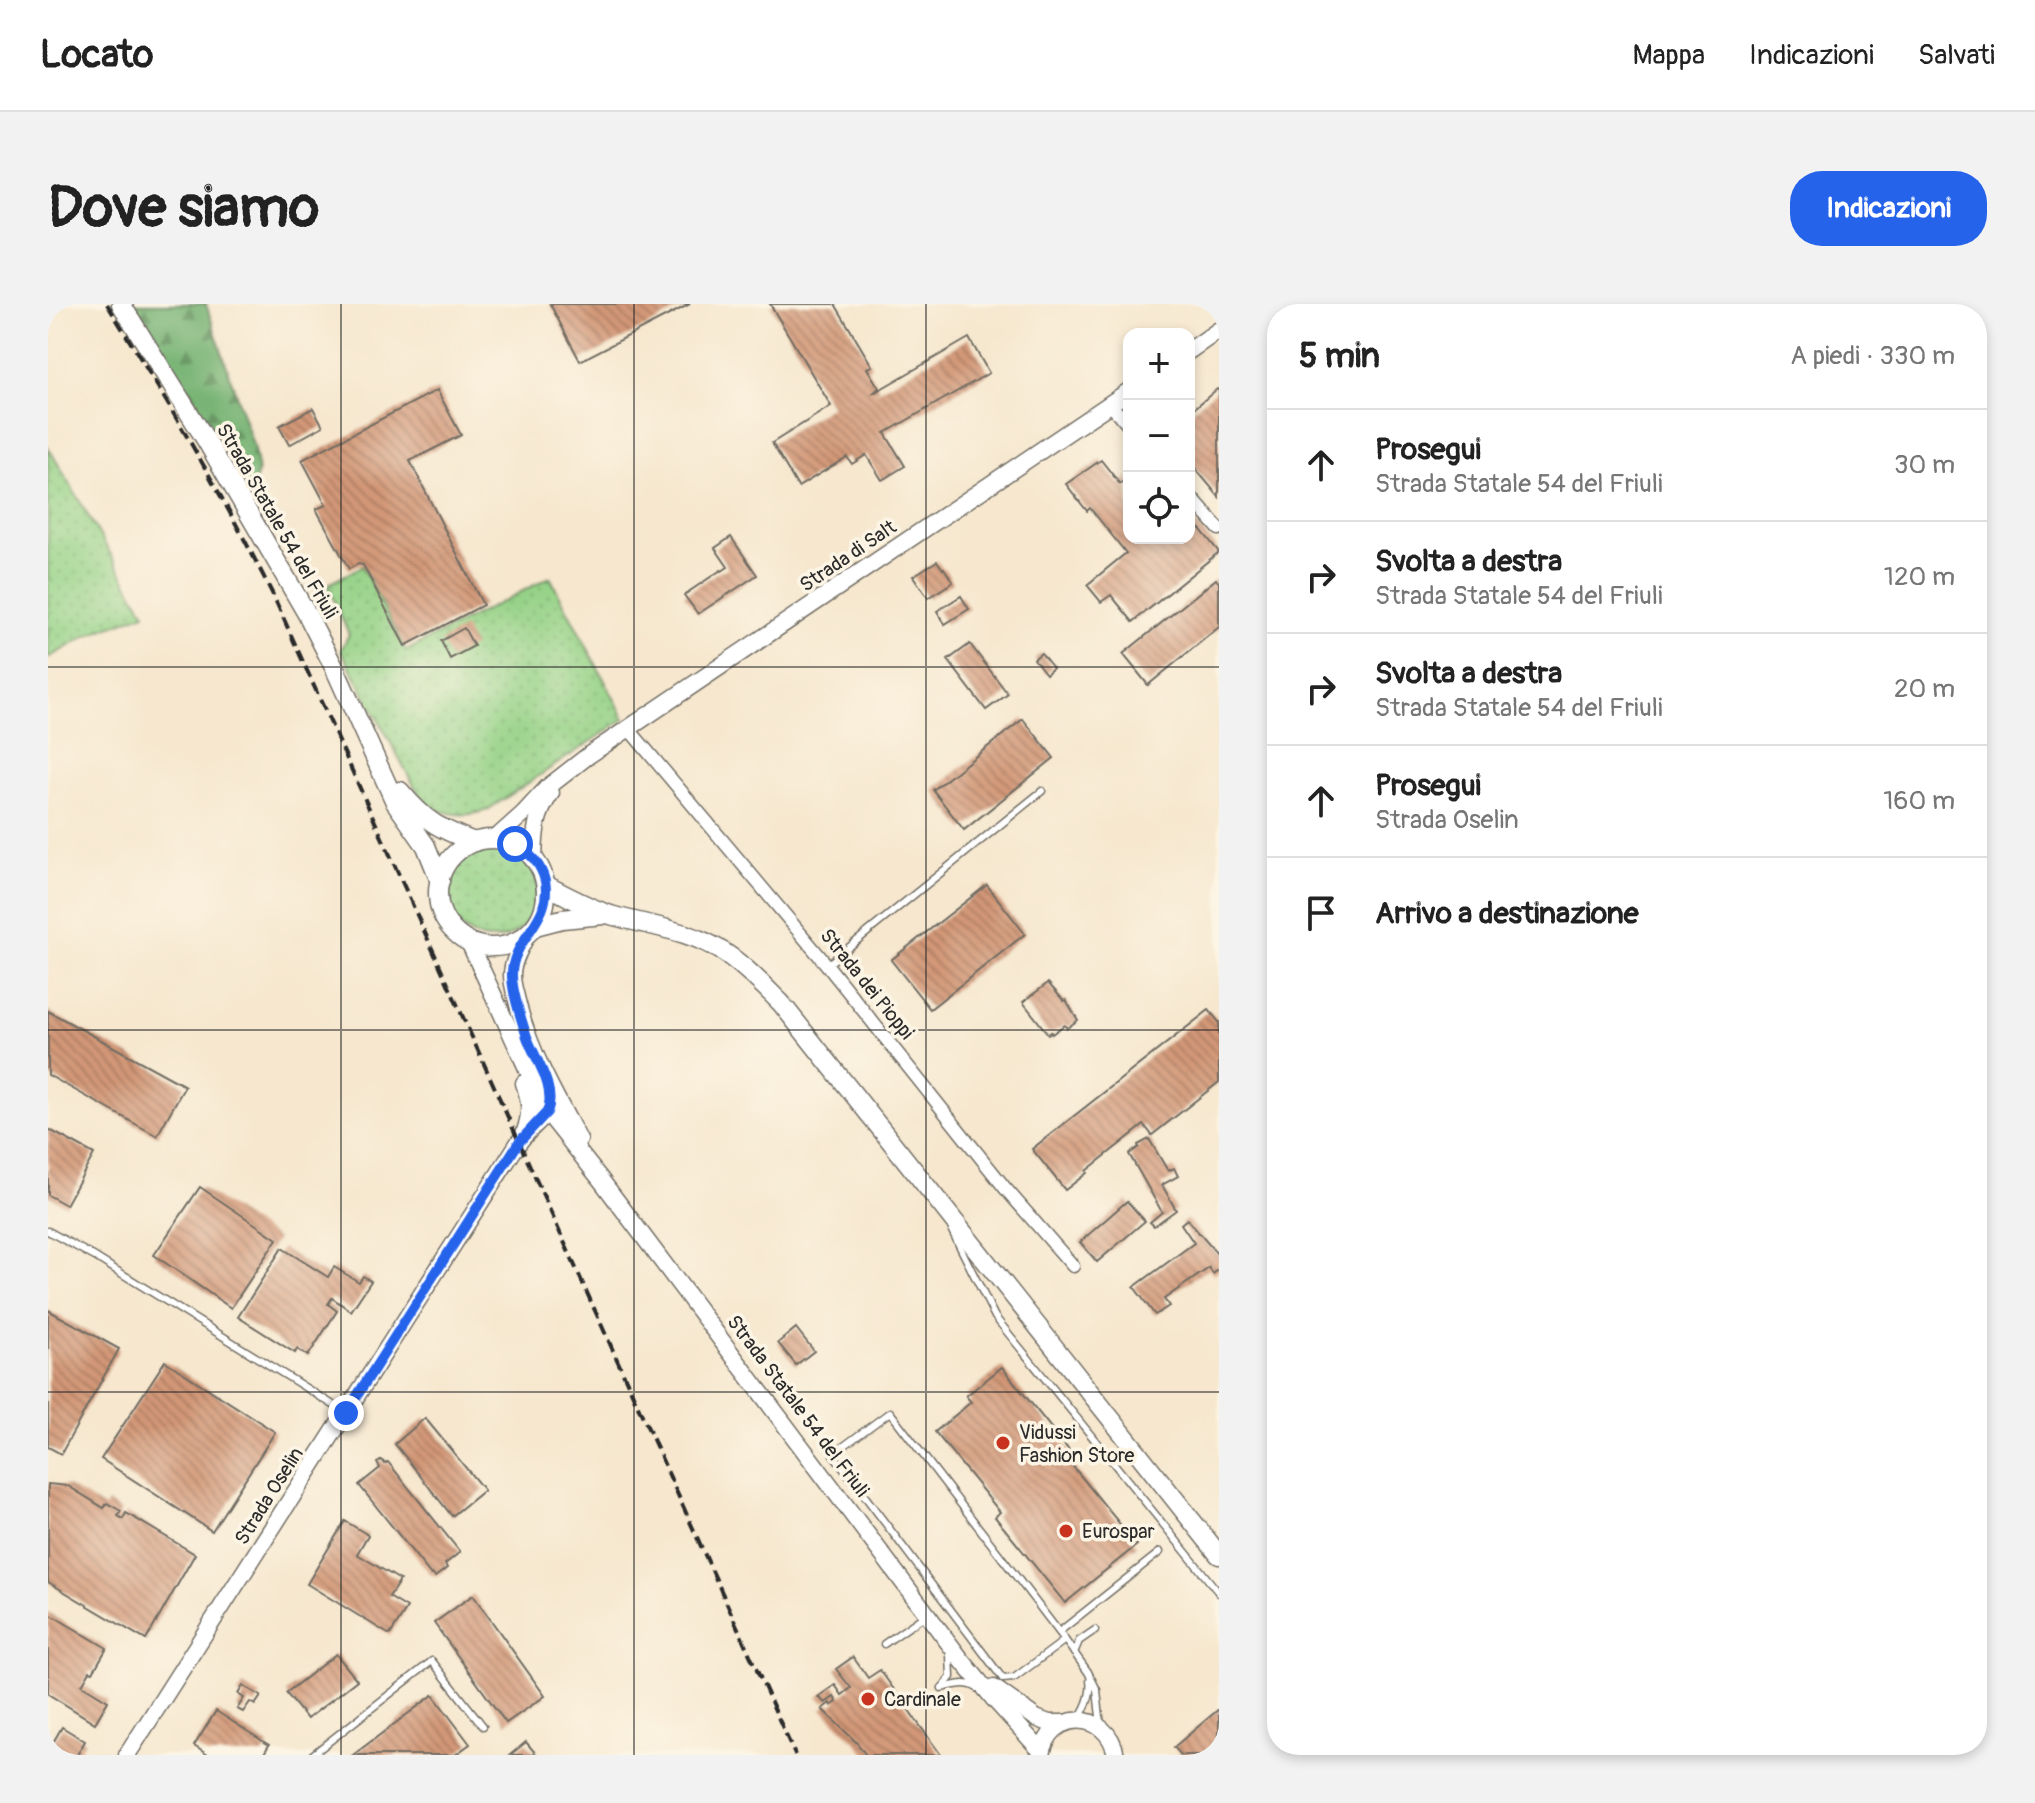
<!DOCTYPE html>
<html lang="it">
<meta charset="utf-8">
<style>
:root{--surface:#fff;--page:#f2f2f2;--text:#222;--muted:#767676;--line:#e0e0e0;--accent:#2563eb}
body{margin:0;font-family:Pangolin,sans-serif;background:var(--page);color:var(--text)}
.controls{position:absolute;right:24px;top:24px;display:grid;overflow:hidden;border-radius:16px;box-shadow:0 4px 12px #0003}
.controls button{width:72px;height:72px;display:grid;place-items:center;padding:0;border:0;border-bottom:2px solid var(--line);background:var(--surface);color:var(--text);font:40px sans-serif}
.stop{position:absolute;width:24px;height:24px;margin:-18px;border:6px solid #2563eb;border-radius:50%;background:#fff}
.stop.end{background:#2563eb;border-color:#fff;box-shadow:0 2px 8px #0008}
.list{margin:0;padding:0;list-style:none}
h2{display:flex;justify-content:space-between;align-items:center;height:104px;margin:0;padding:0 32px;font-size:34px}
h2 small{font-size:26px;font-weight:400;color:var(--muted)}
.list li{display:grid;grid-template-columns:52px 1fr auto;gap:24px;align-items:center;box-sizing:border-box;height:112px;padding:0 32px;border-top:2px solid var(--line)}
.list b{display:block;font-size:30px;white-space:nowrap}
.list p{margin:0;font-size:26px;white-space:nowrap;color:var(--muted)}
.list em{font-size:26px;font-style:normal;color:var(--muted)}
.icon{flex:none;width:44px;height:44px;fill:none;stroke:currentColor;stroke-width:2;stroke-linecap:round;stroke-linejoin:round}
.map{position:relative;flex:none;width:1171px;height:1451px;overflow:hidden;border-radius:32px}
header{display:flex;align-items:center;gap:48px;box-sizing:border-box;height:112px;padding:0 40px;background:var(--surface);border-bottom:2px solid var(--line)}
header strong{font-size:38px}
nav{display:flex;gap:44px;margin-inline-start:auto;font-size:28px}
.intro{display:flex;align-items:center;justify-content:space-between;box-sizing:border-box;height:192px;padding:0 48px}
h1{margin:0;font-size:56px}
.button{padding:20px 36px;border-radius:32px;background:var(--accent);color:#fff;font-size:28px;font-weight:700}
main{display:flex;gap:48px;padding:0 48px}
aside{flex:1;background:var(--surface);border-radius:32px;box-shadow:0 4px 12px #0003}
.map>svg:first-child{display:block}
.grass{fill:url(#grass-dots);stroke:#607e59;stroke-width:2}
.forest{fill:url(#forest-firs);stroke:#527050;stroke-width:2}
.building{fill:url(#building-back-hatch)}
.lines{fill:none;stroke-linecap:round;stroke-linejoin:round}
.lane-casing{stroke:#726d64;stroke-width:9}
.street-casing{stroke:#726d64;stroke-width:15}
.secondary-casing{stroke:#726d64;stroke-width:19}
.primary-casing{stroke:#726d64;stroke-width:21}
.lane{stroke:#fff;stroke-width:6}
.street{stroke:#fff;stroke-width:12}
.secondary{stroke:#fff;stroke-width:16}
.primary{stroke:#fff;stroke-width:18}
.rail{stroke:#2b2b2b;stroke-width:4;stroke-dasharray:12 6;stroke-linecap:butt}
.route{stroke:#2563eb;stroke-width:10}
.grid{fill:none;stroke:#2b2b2b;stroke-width:2;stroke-opacity:0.55}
.poi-dot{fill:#c8321e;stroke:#fcf5e5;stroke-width:3}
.labels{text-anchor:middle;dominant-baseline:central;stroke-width:7;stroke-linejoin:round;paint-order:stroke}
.street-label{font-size:20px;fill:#2b2b2b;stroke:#fcf5e5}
.poi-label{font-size:20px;fill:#2b2b2b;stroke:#fcf5e5;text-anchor:start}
</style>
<header>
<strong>Locato</strong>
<nav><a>Mappa</a><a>Indicazioni</a><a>Salvati</a></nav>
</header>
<div class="intro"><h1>Dove siamo</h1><a class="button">Indicazioni</a></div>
<main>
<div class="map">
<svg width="1171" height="1451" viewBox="0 0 1171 1451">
<defs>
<pattern id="grass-dots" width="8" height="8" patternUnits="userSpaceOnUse" patternTransform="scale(2)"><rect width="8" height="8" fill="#95d287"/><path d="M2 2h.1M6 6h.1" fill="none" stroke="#81b475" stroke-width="1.8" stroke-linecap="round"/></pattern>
<pattern id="forest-firs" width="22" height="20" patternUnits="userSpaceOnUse" patternTransform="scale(2)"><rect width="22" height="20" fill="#78b474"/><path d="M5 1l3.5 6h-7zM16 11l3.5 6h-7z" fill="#63935f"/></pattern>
<pattern id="building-back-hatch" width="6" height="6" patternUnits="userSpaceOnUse" patternTransform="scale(2)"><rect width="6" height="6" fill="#d29777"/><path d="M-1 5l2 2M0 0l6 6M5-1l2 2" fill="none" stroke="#ab7b62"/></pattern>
</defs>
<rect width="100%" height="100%" fill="#fcf5e5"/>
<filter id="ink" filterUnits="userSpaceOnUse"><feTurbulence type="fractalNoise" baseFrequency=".0125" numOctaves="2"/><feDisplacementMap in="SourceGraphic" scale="16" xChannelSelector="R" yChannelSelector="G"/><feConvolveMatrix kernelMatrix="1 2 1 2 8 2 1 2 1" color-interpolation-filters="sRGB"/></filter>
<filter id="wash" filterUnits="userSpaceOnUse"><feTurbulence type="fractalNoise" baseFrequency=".006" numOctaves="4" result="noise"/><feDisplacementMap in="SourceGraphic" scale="32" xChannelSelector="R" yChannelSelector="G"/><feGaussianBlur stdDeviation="1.8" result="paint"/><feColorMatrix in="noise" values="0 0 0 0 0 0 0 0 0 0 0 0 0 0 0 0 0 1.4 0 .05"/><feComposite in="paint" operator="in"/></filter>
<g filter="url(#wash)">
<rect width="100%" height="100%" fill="#f6e7ce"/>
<g class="grass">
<path d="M0,143L97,309L39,332L0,354Z"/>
<path d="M314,262L358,347L502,273L577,415L439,506C418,514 392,512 375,495C371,490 367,484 364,478L293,346L301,330L279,281Z"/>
<circle cx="444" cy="589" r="46"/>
</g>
<path class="forest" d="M86,0H158L205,141L210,168L203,189Z"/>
<g id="blocks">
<g class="building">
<path d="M502,0H642L532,57Z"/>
<path d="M722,0H787L824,62L819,64L831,84L824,90L921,34L941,69L837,129L857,162L834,176L818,151L804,160L799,153L750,183L724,139L783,102Z"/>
<path d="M1169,85L1171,87V193L1141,157V109Z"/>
<path d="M389,86L413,131L362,157L435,301L357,342L315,261L310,260L301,265L268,205L278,201L254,156Z"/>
<path d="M265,104L275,122L241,141L231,122Z"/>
<path d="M1053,156L1072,180L1081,172V234H1141V211L1171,248L1085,318L1063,291L1053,298L1039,281L1078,249L1042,204L1039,207L1018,180Z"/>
<path d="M683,233L709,271L650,310L636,291L673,266L674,267L680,263L667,244Z"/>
<path d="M889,257L895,265L896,264L905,278L880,294L865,272Z"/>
<path d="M1168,275L1171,279V323L1100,381L1075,350Z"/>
<path d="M913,292L921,305L897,320L889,307Z"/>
<path d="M416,324L426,342L402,355L393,337Z"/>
<path d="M922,340L960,390L938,406L900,356Z"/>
<path d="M993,349L1005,364L998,370L986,355Z"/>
<path d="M975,415L1006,454L916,526L885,486Z"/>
<path d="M939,581L977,630L882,705L843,656Z"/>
<path d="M1000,679L1016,697L1018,696L1030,716L1019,724L1016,721L1004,730L1003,728L1000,730L975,698Z"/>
<path d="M1161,706L1171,718V778L1104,831L1096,821L1038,867L1039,869L1017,886L984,845Z"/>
<path d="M0,707L137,782L109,832L0,771Z"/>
<path d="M0,825L46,850L18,901L0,891Z"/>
<path d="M1101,835L1120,867L1126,864L1130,872L1114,881L1128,906L1106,922L1102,918L1114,908L1081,850L1091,843L1090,841Z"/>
<path d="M152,883L229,935L183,1004L106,951Z"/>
<path d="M1079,897L1097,917L1049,958L1032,938Z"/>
<path d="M1139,915L1171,952V965L1165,970L1161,964L1116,995L1121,1002L1107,1011L1086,983L1146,939L1133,920Z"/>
<path d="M234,944L280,973L286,963L311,978L315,972L323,977L303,1007L284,994L280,1000L289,1007L260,1052L249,1045L247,1049L190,1013Z"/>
<path d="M0,1006L71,1045L13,1150L0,1143Z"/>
<path d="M748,1024L766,1047L748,1061L730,1039Z"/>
<path d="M117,1057L227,1128L164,1227L53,1155Z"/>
<path d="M954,1063L1024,1150L1018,1154L1089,1241L1017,1299L947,1213L952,1208L887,1128L923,1098L918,1092Z"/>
<path d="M377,1114L436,1186L404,1212L347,1140Z"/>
<path d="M334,1156L337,1160L340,1158L412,1248L397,1260L399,1264L387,1273L384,1270L383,1271L311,1181L332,1164L329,1159Z"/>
<path d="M0,1180L20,1182L56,1204L59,1199L73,1207L70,1212L75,1215L78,1209L147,1250L98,1336L0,1278Z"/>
<path d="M297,1217L320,1231L309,1250L352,1276L341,1293L359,1304L342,1331L259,1280Z"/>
<path d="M425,1291L497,1392L458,1419L386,1319Z"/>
<path d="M0,1309L59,1344L45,1368L42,1367L34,1381L60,1397L47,1419L0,1390Z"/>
<path d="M288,1350L309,1376L259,1415L238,1389Z"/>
<path d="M805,1353L820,1374L832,1366L893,1451H818L808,1438L774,1405L782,1399L783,1402L789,1398L786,1393L777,1399L770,1393L774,1390L787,1381L794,1391L803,1384L788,1365Z"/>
<path d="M195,1382L213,1392L207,1401L202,1398L195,1408L189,1405L196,1394L190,1390Z"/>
<path d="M385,1391L422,1440L407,1451H305Z"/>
<path d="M1171,1405V1451H1133L1126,1443Z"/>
<path d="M168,1407L221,1441L215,1451H160L146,1442Z"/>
<path d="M14,1423L37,1437L29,1451H0V1447Z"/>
<path d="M478,1438L489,1451H462Z"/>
</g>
</g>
</g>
<g filter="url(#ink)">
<use href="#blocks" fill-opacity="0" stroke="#726d64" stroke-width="2"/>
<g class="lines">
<g class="lane-casing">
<g id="lane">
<path d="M779,661L994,487"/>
<path d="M0,927L47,953L295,1107"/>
<path d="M904,927L947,1013L1171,1289"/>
<path d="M842,1108L1017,1336L966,1374L955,1375L785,1150Z"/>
<path d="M1011,1328L1112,1248"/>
<path d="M1017,1336L1040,1368L1049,1386L1053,1422"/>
<path d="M836,1340L879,1310"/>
<path d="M1026,1349L1031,1337L1047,1326"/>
<path d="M894,1384L903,1373L902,1351"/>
<path d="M894,1384C906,1381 918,1377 929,1384"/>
<path d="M1031,1414C1039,1402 1044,1390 1042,1376"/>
<path d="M264,1451L384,1357L435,1422"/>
</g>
</g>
<g class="street-casing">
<g id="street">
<path d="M1062,100L1081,122"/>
<path d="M1141,191L1171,225"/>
<path d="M580,424L779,661L957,884L1025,962"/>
</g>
</g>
<g class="secondary-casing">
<g id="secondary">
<path d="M1141,47L1171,26"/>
<path d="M447,535L476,509L500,483L541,451L1081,87"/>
<path d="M486,555C487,528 487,512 503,489"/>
<path d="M479,631C473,643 464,657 464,671C464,681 468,692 470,701C483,750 507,792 531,836"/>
<path d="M421,638L499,808L553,876L912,1354L945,1394L994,1448"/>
<path d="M476,830C483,811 483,799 476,779"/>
<path d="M946,1384L988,1414L1001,1419H1018"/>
<path d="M79,1451L471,838C494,809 509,814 496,771"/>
<path d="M994,1451C1001,1405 1060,1405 1068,1451"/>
</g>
</g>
<g class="primary-casing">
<g id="primary">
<path d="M73,0L158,136L259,310L287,365L347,498L378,542L392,577"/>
<path d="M352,487C378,518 390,524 426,538"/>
<circle cx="444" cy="589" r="54"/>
<path d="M498,581C519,592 542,605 566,612C603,622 644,627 677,649C698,663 716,682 733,699L1171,1251"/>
<path d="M487,622L514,615L555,611"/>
</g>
</g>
<use href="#lane" class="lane"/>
<use href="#street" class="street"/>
<use href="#secondary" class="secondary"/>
<use href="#primary" class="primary"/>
<path class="rail" d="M59,0C118,95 175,191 225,291L747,1451"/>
</g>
</g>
<g class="lines" filter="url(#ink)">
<path class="route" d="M298,1109L471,838L499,808C509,784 487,755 479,733C473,714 465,692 464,673C462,635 505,618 497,577C493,560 481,548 467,540"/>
</g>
<path class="grid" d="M293,0V1451M586,0V1451M878,0V1451M0,363H1171M0,726H1171M0,1088H1171"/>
<g class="poi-dot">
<circle cx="955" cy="1139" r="8"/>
<circle cx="1018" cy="1227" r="8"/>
<circle cx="820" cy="1395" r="8"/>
</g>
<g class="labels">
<g class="street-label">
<text transform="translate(229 217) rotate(60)">Strada Statale 54 del Friuli</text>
<text transform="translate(800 252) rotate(-34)">Strada di Salt</text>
<text transform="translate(819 680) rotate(51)">Strada dei Pioppi</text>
<text transform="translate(750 1102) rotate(53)">Strada Statale 54 del Friuli</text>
<text transform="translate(221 1192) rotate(-58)">Strada Oselin</text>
</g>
<g class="poi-label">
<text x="971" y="1128">Vidussi<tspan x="971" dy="23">Fashion Store</tspan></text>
<text x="1034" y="1227">Eurospar</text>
<text x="836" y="1395">Cardinale</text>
</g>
</g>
</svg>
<div class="controls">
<button>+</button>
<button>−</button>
<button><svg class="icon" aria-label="locate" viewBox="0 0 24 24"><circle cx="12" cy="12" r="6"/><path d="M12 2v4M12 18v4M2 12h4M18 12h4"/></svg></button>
</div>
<div class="stop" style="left:467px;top:540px"></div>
<div class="stop end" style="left:298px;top:1109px"></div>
</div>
<aside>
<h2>5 min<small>A piedi · 330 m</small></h2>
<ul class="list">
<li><svg class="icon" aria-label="ahead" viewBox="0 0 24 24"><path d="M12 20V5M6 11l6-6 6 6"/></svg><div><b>Prosegui</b><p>Strada Statale 54 del Friuli</p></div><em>30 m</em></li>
<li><svg class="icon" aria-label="right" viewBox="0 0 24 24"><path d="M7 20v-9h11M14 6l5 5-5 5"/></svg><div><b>Svolta a destra</b><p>Strada Statale 54 del Friuli</p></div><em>120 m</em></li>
<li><svg class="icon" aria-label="right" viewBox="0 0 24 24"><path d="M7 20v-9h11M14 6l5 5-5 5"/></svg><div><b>Svolta a destra</b><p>Strada Statale 54 del Friuli</p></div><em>20 m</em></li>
<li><svg class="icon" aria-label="ahead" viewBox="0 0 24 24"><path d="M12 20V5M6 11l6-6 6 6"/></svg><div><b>Prosegui</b><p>Strada Oselin</p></div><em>160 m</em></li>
<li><svg class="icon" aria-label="arrive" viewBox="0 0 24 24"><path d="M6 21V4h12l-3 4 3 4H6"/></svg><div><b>Arrivo a destinazione</b></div></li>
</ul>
</aside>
</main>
